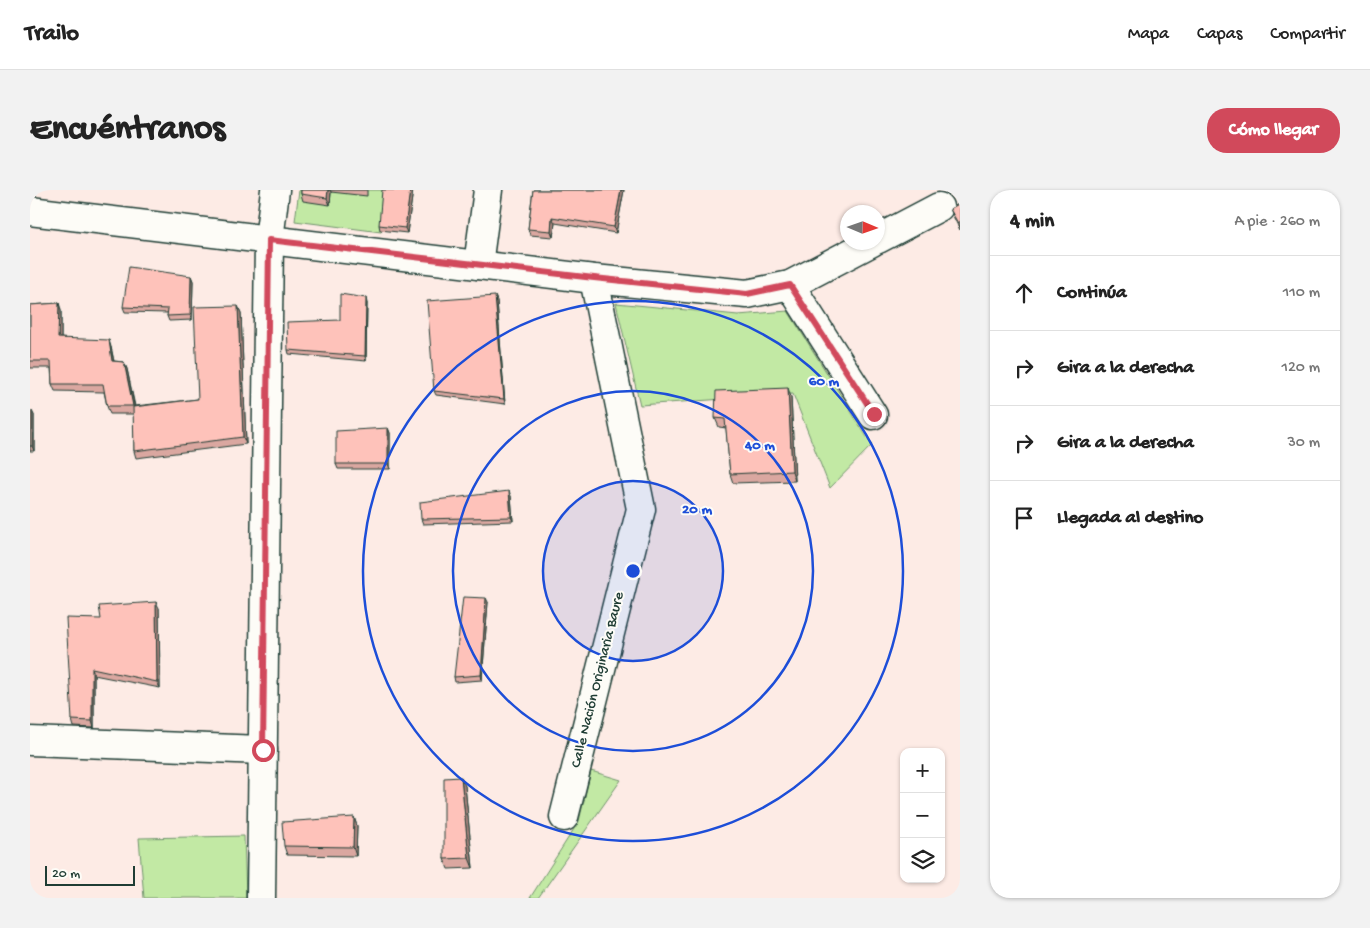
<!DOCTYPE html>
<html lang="es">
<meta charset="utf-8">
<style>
:root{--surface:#fff;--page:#f2f2f2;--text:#222;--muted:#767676;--line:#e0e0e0;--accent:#d1495b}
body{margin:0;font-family:"Gochi Hand",sans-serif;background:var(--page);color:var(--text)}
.controls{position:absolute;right:15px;bottom:15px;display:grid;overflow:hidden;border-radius:10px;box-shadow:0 1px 4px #0004}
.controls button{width:45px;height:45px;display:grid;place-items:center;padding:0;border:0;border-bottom:1px solid var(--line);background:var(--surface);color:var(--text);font:25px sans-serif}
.compass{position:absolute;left:810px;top:15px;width:45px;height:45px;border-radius:50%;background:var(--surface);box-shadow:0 1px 4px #0004;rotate:92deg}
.scale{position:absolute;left:15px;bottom:12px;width:90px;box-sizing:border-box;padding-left:5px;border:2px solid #1f3d34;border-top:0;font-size:14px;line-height:18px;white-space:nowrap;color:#1f3d34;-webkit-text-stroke:4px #fdfcf7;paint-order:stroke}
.stop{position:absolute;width:15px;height:15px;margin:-11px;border:4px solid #d1495b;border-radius:50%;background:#fff}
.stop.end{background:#d1495b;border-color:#fff;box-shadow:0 1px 5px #0008}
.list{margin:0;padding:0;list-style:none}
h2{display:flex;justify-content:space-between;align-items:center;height:65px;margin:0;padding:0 20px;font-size:21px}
h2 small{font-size:16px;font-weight:400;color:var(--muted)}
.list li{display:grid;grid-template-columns:32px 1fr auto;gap:15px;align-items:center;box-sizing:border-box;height:75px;padding:0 20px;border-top:1px solid var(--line)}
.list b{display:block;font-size:19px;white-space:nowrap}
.list em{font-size:16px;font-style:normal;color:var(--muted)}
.icon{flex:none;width:28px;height:28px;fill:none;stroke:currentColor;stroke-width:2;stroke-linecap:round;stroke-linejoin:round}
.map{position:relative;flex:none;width:930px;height:708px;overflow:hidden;border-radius:20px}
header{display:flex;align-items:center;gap:30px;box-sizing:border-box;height:70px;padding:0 25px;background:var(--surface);border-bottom:1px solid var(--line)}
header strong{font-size:24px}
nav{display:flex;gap:28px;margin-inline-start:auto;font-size:18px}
.intro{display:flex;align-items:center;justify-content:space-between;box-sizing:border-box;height:120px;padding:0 30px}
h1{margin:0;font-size:35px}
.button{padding:12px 22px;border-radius:20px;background:var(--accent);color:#fff;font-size:18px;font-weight:700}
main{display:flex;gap:30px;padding:0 30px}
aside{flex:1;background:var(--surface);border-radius:20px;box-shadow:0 1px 4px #0004}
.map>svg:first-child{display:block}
.green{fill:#c2e9a4;stroke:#70936c}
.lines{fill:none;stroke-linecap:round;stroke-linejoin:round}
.street-casing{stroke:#1f3d34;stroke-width:31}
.street{stroke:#fdfcf7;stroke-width:28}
.wall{fill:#daa7a0;stroke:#1f3d34}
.shaded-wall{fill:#b28882;stroke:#1f3d34}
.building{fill:#fec2ba;stroke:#1f3d34}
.route{stroke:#d1495b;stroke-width:6}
.ring{fill:none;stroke:#1d4ed8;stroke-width:2.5}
.labels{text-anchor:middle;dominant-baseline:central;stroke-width:4;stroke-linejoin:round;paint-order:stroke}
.street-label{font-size:15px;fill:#1f3d34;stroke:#fdfcf7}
.centre{fill:#1d4ed8;stroke:#fdfcf7;stroke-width:2.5}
.ring-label{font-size:15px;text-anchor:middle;font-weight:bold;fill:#1d4ed8;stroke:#fdfcf7;stroke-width:4;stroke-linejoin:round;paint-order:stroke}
</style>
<header>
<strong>Trailo</strong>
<nav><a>Mapa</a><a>Capas</a><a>Compartir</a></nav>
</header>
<div class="intro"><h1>Encuéntranos</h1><a class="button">Cómo llegar</a></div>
<main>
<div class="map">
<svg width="930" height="708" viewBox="0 0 930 708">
<rect width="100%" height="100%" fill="#fdebe5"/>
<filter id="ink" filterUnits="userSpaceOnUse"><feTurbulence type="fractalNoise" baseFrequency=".02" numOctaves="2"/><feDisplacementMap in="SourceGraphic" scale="10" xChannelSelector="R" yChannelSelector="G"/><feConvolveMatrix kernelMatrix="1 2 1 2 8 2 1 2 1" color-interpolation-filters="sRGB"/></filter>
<g filter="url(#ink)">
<g class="green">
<path d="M269,0H356L351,42L265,31Z"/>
<path d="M586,113L708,125L758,121L842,255L800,298L763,204L610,215Z"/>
<path d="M561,581L591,590L508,708H500L549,631Z"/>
<path d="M214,646L216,708H114L109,648Z"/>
</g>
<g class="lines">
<g class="street-casing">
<g id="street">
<path d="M0,21L564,89L717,104L760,95L842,52"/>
<path d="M848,49L909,17"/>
<path d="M448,75L458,0"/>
<path d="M760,95L843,225"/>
<path d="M0,551L233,560"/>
<path d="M534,627L611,319L564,89"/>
<path d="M231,708L239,50L245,0"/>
</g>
</g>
<use href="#street" class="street"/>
</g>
<g class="wall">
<path d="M271,0H337V6L301,2L300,15L273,11L271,4Z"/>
<path d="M383,0L377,43L350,40L349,35Z"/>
<path d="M503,0H594L586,43L525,33L523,47L500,45L498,39Z"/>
<path d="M930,13V40L924,28L920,19Z"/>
<path d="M161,86L163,91L162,130L139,131L137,126L138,123L95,122L93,117Z"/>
<path d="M465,106L467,111L475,214L406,205L404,201Z"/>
<path d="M29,113L31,121V148L81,157L84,171L94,172L97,179L105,216L168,209L208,116L211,123L216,254L106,268L104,261V224H80L77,216L74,202L25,201L22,194L21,178H0V115Z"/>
<path d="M337,113L336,171L259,164L258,160L310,130Z"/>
<path d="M761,207L765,291L703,293L700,284L696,238L689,237L685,228Z"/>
<path d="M0,221L4,225V261H0Z"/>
<path d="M358,238L360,243V279H308L306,274Z"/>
<path d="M481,306L483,331L393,334L391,329Z"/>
<path d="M458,412L452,490L425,492L424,487Z"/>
<path d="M129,418L130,498L64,485V538L44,537L42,530L71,429Z"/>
<path d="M431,587L435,596L443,678L418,679L414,669Z"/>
<path d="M324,627L327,636L326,666L257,665L254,656Z"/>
</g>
<g class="shaded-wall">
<path d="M298,0H300L301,2L300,15L297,8Z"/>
<path d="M380,0H383L377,43L375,38Z"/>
<path d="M591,0H594L586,43L584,37Z"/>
<path d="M522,27L525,33L523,47L521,41Z"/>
<path d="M161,86L163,91L162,130L160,125Z"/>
<path d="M465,106L467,111L475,214L474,209Z"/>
<path d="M336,108L337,113L336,171L335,166Z"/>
<path d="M29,113L31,121V155L28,148Z"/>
<path d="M208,116L211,123L216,254L213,247Z"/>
<path d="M79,150L81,157L85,178L82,171Z"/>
<path d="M94,172L97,179L106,224L103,216Z"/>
<path d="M758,198L761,207L765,291L762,281Z"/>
<path d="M2,221L4,225V261L2,256Z"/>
<path d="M358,238L360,243V279L358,274Z"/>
<path d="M479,301L481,306L483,331L481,327Z"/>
<path d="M456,408L458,412L452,490L451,485Z"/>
<path d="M126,412L129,418L130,498L127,492Z"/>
<path d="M62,478L64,485V538L62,531Z"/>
<path d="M431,587L435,596L443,678L439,668Z"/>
<path d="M324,627L327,636L326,666L323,657Z"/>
</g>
<g class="building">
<path d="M271,0H298L297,8L271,4Z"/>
<path d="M352,0H380L375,38L349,35Z"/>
<path d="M503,0H591L584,37L522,27L521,41L498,39Z"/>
<path d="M930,13V37L920,19Z"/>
<path d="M99,77L161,86L160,125L137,126L138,119L93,117Z"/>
<path d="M310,104L336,108L335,166L258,160L257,132L310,130Z"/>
<path d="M465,106L474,209L404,201L397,111Z"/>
<path d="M29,113L28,148L79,150L82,171L94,172L103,216H77L73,194H22L21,171H0V115Z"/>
<path d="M208,116L213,247L104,261L103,217L168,209L164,117Z"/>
<path d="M758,198L762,281L700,284L695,229L685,228L686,201Z"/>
<rect x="0" y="221" width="2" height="35"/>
<path d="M358,238V274H306V241Z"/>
<path d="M479,301L481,327L391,329L390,312Z"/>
<path d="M433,407L456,408L451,485L424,487Z"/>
<path d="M126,412L127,492L62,478V531L42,530L36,428L71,429L69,416Z"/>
<path d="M431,587L439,668L414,669V588Z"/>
<path d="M324,627L323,657L254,656L252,632Z"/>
</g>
</g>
<g class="lines" filter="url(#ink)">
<path class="route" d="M233,560L239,50L564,88L717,104L760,95L844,224"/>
</g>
<circle cx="603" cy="381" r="90" fill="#1d4ed8" fill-opacity=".12"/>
<g class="ring">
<circle cx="603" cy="381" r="90"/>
<circle cx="603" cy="381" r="180"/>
<circle cx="603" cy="381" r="270"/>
</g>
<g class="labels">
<g class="street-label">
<text transform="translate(568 490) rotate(-76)">Calle Nación Originaria Baure</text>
</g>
</g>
<circle cx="603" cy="381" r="8" class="centre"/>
<g class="ring-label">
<text x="794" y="195">60 m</text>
<text x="730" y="259">40 m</text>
<text x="667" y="323">20 m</text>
</g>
</svg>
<div class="controls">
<button>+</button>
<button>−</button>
<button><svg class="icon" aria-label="layers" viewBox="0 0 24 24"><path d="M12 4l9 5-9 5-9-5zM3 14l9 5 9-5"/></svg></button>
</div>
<svg class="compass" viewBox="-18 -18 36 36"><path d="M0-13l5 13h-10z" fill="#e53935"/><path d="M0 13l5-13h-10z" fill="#767676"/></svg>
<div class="scale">20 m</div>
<div class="stop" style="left:233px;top:560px"></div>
<div class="stop end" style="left:844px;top:224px"></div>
</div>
<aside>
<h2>4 min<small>A pie · 260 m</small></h2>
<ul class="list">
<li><svg class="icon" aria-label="ahead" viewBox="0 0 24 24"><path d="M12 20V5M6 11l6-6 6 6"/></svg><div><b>Continúa</b></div><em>110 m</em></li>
<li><svg class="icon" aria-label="right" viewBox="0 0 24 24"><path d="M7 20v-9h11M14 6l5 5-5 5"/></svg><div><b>Gira a la derecha</b></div><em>120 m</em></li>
<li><svg class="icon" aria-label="right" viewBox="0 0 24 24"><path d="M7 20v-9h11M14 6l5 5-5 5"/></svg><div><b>Gira a la derecha</b></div><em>30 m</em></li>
<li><svg class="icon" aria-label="arrive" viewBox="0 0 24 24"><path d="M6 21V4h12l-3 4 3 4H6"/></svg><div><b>Llegada al destino</b></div></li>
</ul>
</aside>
</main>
